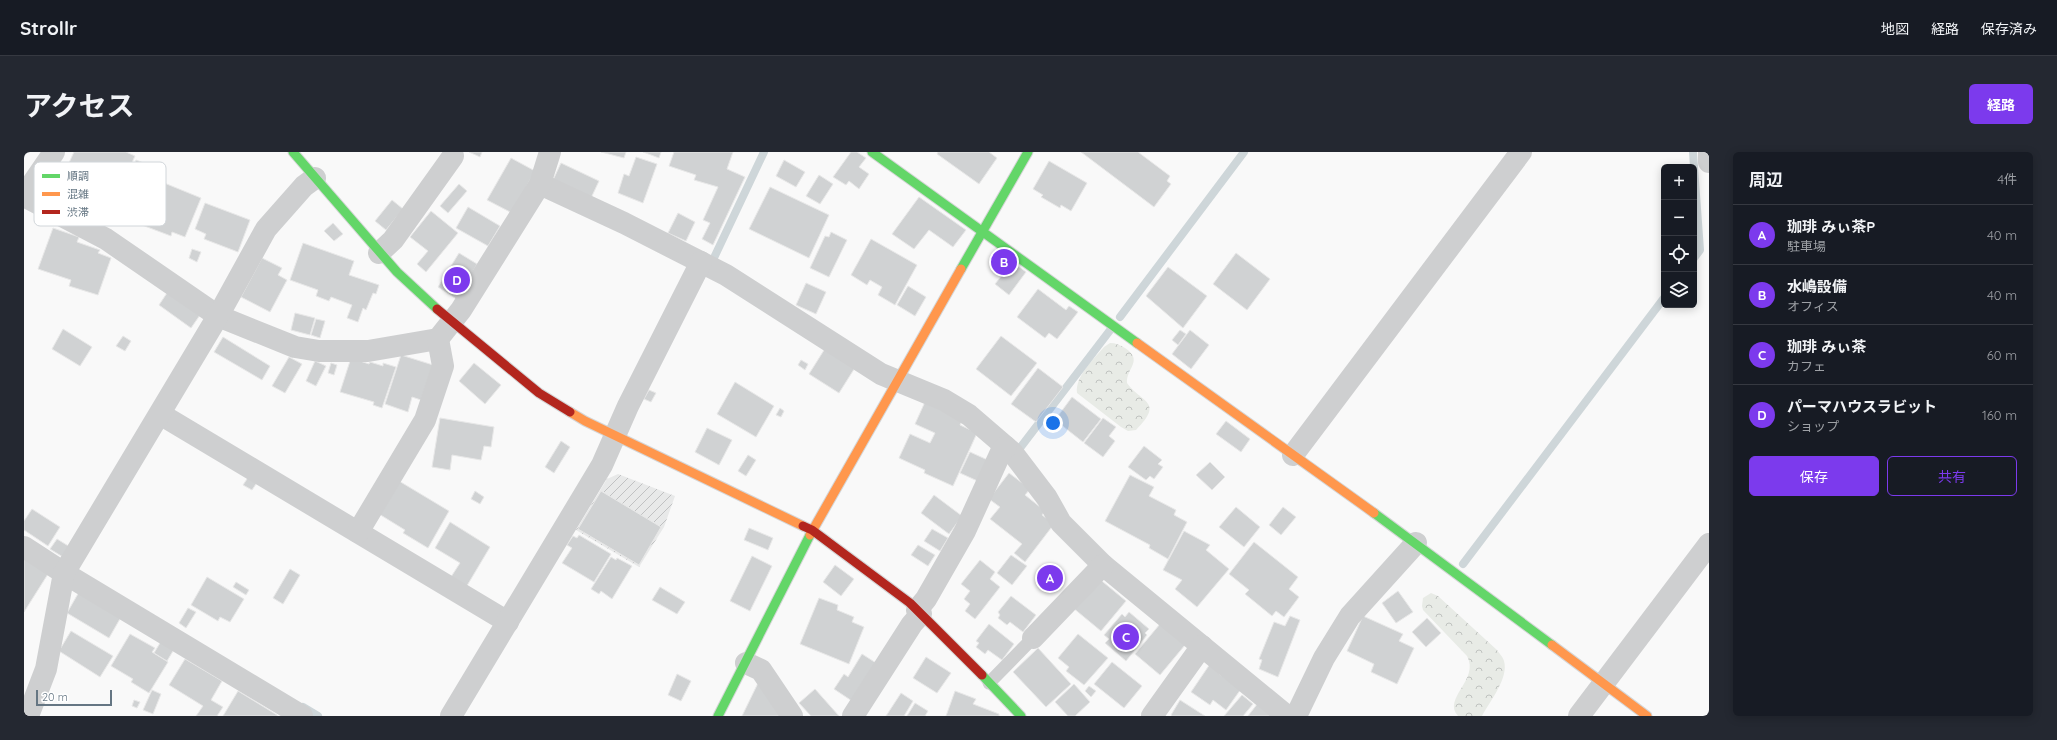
<!DOCTYPE html>
<html lang="ja">
<meta charset="utf-8">
<style>
:root{--surface:#171b24;--page:#242831;--text:#f1f3f6;--muted:#9ea1a6;--line:#363941;--accent:#7c3aed}
body{margin:0;font-family:Quicksand,"Noto Sans JP",sans-serif;background:var(--page);color:var(--text)}
.controls{position:absolute;right:12px;top:12px;display:grid;overflow:hidden;border-radius:6px;box-shadow:0 2px 10px #0003}
.controls button{width:36px;height:36px;display:grid;place-items:center;padding:0;border:0;border-bottom:1px solid var(--line);background:var(--surface);color:var(--text);font:20px sans-serif}
.scale{position:absolute;left:12px;bottom:10px;width:76px;box-sizing:border-box;padding-left:4px;border:2px solid #657683;border-top:0;font-size:11px;line-height:14px;white-space:nowrap;color:#657683;-webkit-text-stroke:3px #fff;paint-order:stroke}
.you{position:absolute;left:1029px;top:271px;width:14px;height:14px;margin:-10px;border:3px solid #fff;border-radius:50%;background:#1a73e8;box-shadow:0 0 0 6px #1a73e833}
.badge{display:grid;place-items:center;width:26px;height:26px;border-radius:50%;background:var(--accent);color:#fff;font-size:13px;font-weight:700}
.pin{position:absolute;translate:-50% -50%;border:2px solid #fff;box-shadow:0 1px 4px #0006}
.list{margin:0;padding:0;list-style:none}
h2{display:flex;justify-content:space-between;align-items:center;height:52px;margin:0;padding:0 16px;font-size:17px}
h2 small{font-size:13px;font-weight:400;color:var(--muted)}
.list li{display:grid;grid-template-columns:26px 1fr auto;gap:12px;align-items:center;box-sizing:border-box;height:60px;padding:0 16px;border-top:1px solid var(--line)}
.list b{display:block;font-size:15px;white-space:nowrap}
.list p{margin:0;font-size:13px;white-space:nowrap;color:var(--muted)}
.list em{font-size:13px;font-style:normal;color:var(--muted)}
.actions{display:flex;gap:8px;padding:12px 16px}
.actions a{flex:1;padding:9px 0;border:1px solid var(--accent);border-radius:6px;text-align:center;font-size:14px;color:var(--accent)}
.actions .main{background:var(--accent);color:#fff}
.icon{flex:none;width:22px;height:22px;fill:none;stroke:currentColor;stroke-width:2;stroke-linecap:round;stroke-linejoin:round}
.map{position:relative;flex:none;width:1685px;height:564px;overflow:hidden;border-radius:6px}
header{display:flex;align-items:center;gap:24px;box-sizing:border-box;height:56px;padding:0 20px;background:var(--surface);border-bottom:1px solid var(--line)}
header strong{font-size:19px}
nav{display:flex;gap:22px;margin-inline-start:auto;font-size:14px}
.intro{display:flex;align-items:center;justify-content:space-between;box-sizing:border-box;height:96px;padding:0 24px}
h1{margin:0;font-size:28px}
.button{padding:10px 18px;border-radius:6px;background:var(--accent);color:#fff;font-size:14px;font-weight:700}
main{display:flex;gap:24px;padding:0 24px}
aside{flex:1;background:var(--surface);border-radius:6px;box-shadow:0 2px 10px #0003}
.map>svg:first-child{display:block}
.industrial{fill:url(#industrial-furrows)}
.forest{fill:url(#forest-crowns)}
.lines{fill:none;stroke-linecap:round;stroke-linejoin:round}
.stream{stroke:#ced6d9;stroke-width:8}
.building{fill:#d0d2d3;stroke:#e8e8e8}
.fast-casing{stroke:#d5d6d7;stroke-width:11}
.slow-casing{stroke:#d5d6d7;stroke-width:11}
.jam-casing{stroke:#d5d6d7;stroke-width:11}
.lane{stroke:#cecfd0;stroke-width:13}
.street{stroke:#cecfd0;stroke-width:22}
.fast{stroke:#63d668;stroke-width:9}
.slow{stroke:#ff974d;stroke-width:9}
.jam{stroke:#b3261e;stroke-width:9}
.key{fill:#fff;stroke:#d1d6da;stroke-width:1}
.key-label{font-size:11px;fill:#657683}
</style>
<header>
<strong>Strollr</strong>
<nav><a>地図</a><a>経路</a><a>保存済み</a></nav>
</header>
<div class="intro"><h1>アクセス</h1><a class="button">経路</a></div>
<main>
<div class="map">
<svg width="1685" height="564" viewBox="0 0 1685 564">
<defs>
<pattern id="industrial-furrows" width="10" height="10" patternUnits="userSpaceOnUse"><rect width="10" height="10" fill="#e8e9e9"/><path d="M-1 1l2-2M0 10L10 0M9 11l2-2" fill="none" stroke="#c0c1c2"/></pattern>
<pattern id="forest-crowns" width="20" height="18" patternUnits="userSpaceOnUse"><rect width="20" height="18" fill="#e8ebe6"/><path d="M2 6a3 3 0 1 1 6 0M12 15a3 3 0 1 1 6 0" fill="none" stroke="#c0c3c0"/></pattern>
</defs>
<rect width="100%" height="100%" fill="#f9f9f9"/>
<path class="industrial" d="M594,322L651,344L640,375L615,415L552,378L583,327Z"/>
<g class="forest">
<path d="M1086,191C1092,191 1096,193 1101,196C1120,209 1102,216 1103,231C1117,251 1141,249 1112,278L1104,279L1097,275L1053,241C1051,224 1070,207 1080,195Z"/>
<path d="M1407,441L1414,444L1473,498C1475,501 1479,505 1480,509C1485,526 1466,549 1458,564H1434C1418,546 1456,528 1443,504L1399,458L1398,454L1399,446Z"/>
</g>
<g class="lines">
<g class="stream">
<path d="M1669,0L1670,15"/>
<path d="M1670,15L1676,98L1670,106"/>
<path d="M688,110L740,0"/>
<path d="M1096,165L1220,0"/>
<path d="M996,296L1087,177"/>
<path d="M1439,412L1640,146"/>
<path d="M279,555L294,564"/>
</g>
</g>
<g class="building">
<path d="M50,0H102L111,4L93,44L67,32L69,27L43,15Z"/>
<path d="M445,0H458L456,5Z"/>
<path d="M577,0H602L600,6Z"/>
<path d="M619,0H637L635,6Z"/>
<path d="M650,0H709L703,17L721,25L689,93L678,87L686,71L679,68L694,35L670,28L672,23L645,14Z"/>
<path d="M827,0H833L842,6L835,15L845,22L835,37L825,29L822,33L809,25Z"/>
<path d="M914,0H965L973,6L955,32L913,2Z"/>
<path d="M1057,0H1114L1146,24L1143,29L1147,32L1130,55Z"/>
<path d="M612,5L633,12L619,51L594,41L600,22L605,24Z"/>
<path d="M487,6L511,19L488,61L463,48Z"/>
<path d="M112,8L127,14L117,41L101,36Z"/>
<path d="M760,8L781,20L772,35L752,24Z"/>
<path d="M1025,9L1063,31L1047,59L1037,53L1036,56L1017,45L1019,43L1009,37Z"/>
<path d="M537,11L575,29L567,46L529,28Z"/>
<path d="M795,23L809,32L796,52L782,44Z"/>
<path d="M128,26L177,46L161,85L148,80L147,84L110,70Z"/>
<path d="M435,32L443,39L424,61L416,54Z"/>
<path d="M746,35L805,63L785,106L725,77Z"/>
<path d="M895,45L942,78L929,95L905,78L890,97L868,82Z"/>
<path d="M368,48L379,57L362,78L351,69Z"/>
<path d="M181,51L226,68L214,100L180,87L182,82L171,77Z"/>
<path d="M444,55L476,74L464,94L432,76Z"/>
<path d="M407,59L434,81L402,120L393,112L404,99L386,85Z"/>
<path d="M654,61L671,70L662,89L644,81Z"/>
<path d="M309,71L319,82L310,89L300,79Z"/>
<path d="M29,76L55,85L53,90L76,98L74,101L87,106L74,143L45,134L47,128L14,117Z"/>
<path d="M807,80L823,88L805,125L786,116L801,84L805,85Z"/>
<path d="M847,87L893,113L871,153L854,143L858,135L846,128L843,133L827,123Z"/>
<path d="M279,91L330,109L325,123L355,133L352,142L349,141L342,158L339,156L334,170L323,166L328,153L307,145L305,149L292,144L294,138L266,128Z"/>
<path d="M168,97L177,100L173,110L165,106Z"/>
<path d="M435,101L453,112L434,148L414,135Z"/>
<path d="M1212,101L1246,127L1223,158L1189,132Z"/>
<path d="M978,102L1002,120L985,143L971,132L983,117L973,109Z"/>
<path d="M238,106L258,116L254,123L263,128L246,160L217,145Z"/>
<path d="M1144,115L1183,144L1159,176L1122,144Z"/>
<path d="M782,131L802,140L792,162L772,153Z"/>
<path d="M884,134L902,145L891,164L873,153Z"/>
<path d="M1014,137L1042,158L1045,154L1054,160L1033,187L1025,181L1021,186L993,165Z"/>
<path d="M143,141L176,163L167,176L135,153Z"/>
<path d="M271,161L291,166L286,183L267,178Z"/>
<path d="M292,167L301,169L296,186L287,183Z"/>
<path d="M39,177L68,195L56,214L28,197Z"/>
<path d="M1156,178L1162,182L1154,193L1148,188Z"/>
<path d="M1166,178L1185,193L1167,217L1148,202Z"/>
<path d="M99,184L107,189L101,199L92,194Z"/>
<path d="M977,184L1013,211L987,244L952,217Z"/>
<path d="M199,185L246,214L238,228L190,200Z"/>
<path d="M802,195L832,214L815,241L785,222Z"/>
<path d="M377,203L409,213L397,248L388,245L384,260L361,252Z"/>
<path d="M265,205L278,212L261,241L248,234Z"/>
<path d="M327,206L345,212L346,210L359,214V211L372,215L358,256L349,253L350,250L316,240Z"/>
<path d="M777,208L784,212L781,218L774,213Z"/>
<path d="M291,209L302,214L292,234L282,229Z"/>
<path d="M307,211L313,213L310,223L304,221Z"/>
<path d="M450,211L477,233L461,252L435,229Z"/>
<path d="M1014,216L1039,235L1012,270L987,252Z"/>
<path d="M711,230L750,254L732,285L693,262Z"/>
<path d="M625,238L632,241L627,250L620,247Z"/>
<path d="M1048,245L1077,267L1059,290L1031,268Z"/>
<path d="M901,250L939,266L936,273L953,281L929,334L900,321L901,318L875,306L886,282L906,291L911,281L891,272Z"/>
<path d="M756,256L760,259L757,265L752,263Z"/>
<path d="M416,266L470,275L467,295L460,294L457,308L428,303L426,318L408,315Z"/>
<path d="M1079,266L1092,275L1085,284L1091,289L1079,305L1060,291Z"/>
<path d="M1202,269L1226,287L1217,300L1192,282Z"/>
<path d="M683,276L708,288L695,313L671,300Z"/>
<path d="M537,289L546,295L530,321L521,315Z"/>
<path d="M1120,294L1138,308L1134,312L1139,315L1130,327L1126,324L1122,328L1104,315Z"/>
<path d="M946,300L968,310L958,331L936,321Z"/>
<path d="M724,303L732,308L722,324L714,319Z"/>
<path d="M1186,310L1201,325L1188,338L1172,323Z"/>
<path d="M985,321L1006,337L1001,343L1021,359L1018,363L1030,372L1001,410L990,401L998,392L966,367L976,355L965,347Z"/>
<path d="M1106,323L1130,335L1125,344L1152,358L1150,363L1163,370L1144,407L1125,396L1126,393L1081,369Z"/>
<path d="M225,324L234,329L228,338L219,333Z"/>
<path d="M375,329L425,359L404,396L379,381L381,378L355,362Z"/>
<path d="M451,339L460,345L456,352L447,347Z"/>
<path d="M577,339L637,375L615,413L554,377Z"/>
<path d="M910,343L938,364L925,382L897,361Z"/>
<path d="M1212,355L1236,375L1220,395L1195,375Z"/>
<path d="M1259,355L1272,365L1257,383L1245,373Z"/>
<path d="M8,357L36,375L24,394L0,378V369Z"/>
<path d="M426,370L466,395L441,437L425,428L436,411L411,396Z"/>
<path d="M725,376L749,386L744,398L720,388Z"/>
<path d="M908,377L924,386L916,399L900,389Z"/>
<path d="M1160,379L1186,393L1182,398L1205,417L1173,455L1151,437L1158,428L1139,418Z"/>
<path d="M555,383L587,402L570,430L538,411L548,396L543,393L549,384L553,386Z"/>
<path d="M33,387L46,395L39,405L26,397Z"/>
<path d="M1230,390L1274,425L1265,437L1275,445L1260,465L1252,459L1248,464L1221,442L1225,438L1205,422Z"/>
<path d="M894,393L911,403L904,414L887,403Z"/>
<path d="M987,403L1003,414L988,433L973,421Z"/>
<path d="M728,404L748,414L726,459L706,449Z"/>
<path d="M587,405L592,408L593,406L608,414L588,447L577,439L575,442L567,437Z"/>
<path d="M0,406L24,422L0,460Z"/>
<path d="M956,408L971,420L966,427L976,435L951,467L941,459L946,452L940,447L946,439L937,432Z"/>
<path d="M811,413L830,427L817,444L799,430Z"/>
<path d="M266,417L276,423L259,452L249,446Z"/>
<path d="M183,425L220,447L206,470L196,465L194,469L167,453Z"/>
<path d="M1073,425L1102,449L1077,479L1048,455Z"/>
<path d="M212,430L225,438L222,443L209,435Z"/>
<path d="M636,435L661,450L653,462L628,448Z"/>
<path d="M1374,439L1389,460L1372,471L1358,451Z"/>
<path d="M55,440L97,465L85,486L43,461Z"/>
<path d="M987,444L1012,463L999,480L986,470L983,473L974,466L976,463L974,460Z"/>
<path d="M795,446L814,453L813,458L830,465L828,470L840,475L825,512L776,492Z"/>
<path d="M164,456L172,460L162,476L155,471Z"/>
<path d="M1105,460L1125,477L1121,481L1123,483L1102,509L1081,491L1085,487L1080,483L1098,462L1101,465Z"/>
<path d="M1266,464L1276,468L1254,525L1235,517L1238,508L1235,507L1250,470L1261,474Z"/>
<path d="M1339,464L1379,482L1375,489L1390,496L1373,532L1347,520L1350,512L1323,499Z"/>
<path d="M1403,466L1417,481L1402,495L1388,480Z"/>
<path d="M965,472L990,492L978,508L964,498L961,502L952,495L955,491L952,489Z"/>
<path d="M1136,472L1161,493L1136,523L1111,502Z"/>
<path d="M47,479L89,504L76,525L35,499Z"/>
<path d="M106,482L131,496L128,500L144,510L125,541L107,530L109,527L87,514Z"/>
<path d="M1054,482L1084,506L1060,533L1042,519L1045,515L1034,506Z"/>
<path d="M139,486L152,494L143,509L130,501Z"/>
<path d="M1014,496L1047,532L1022,555L989,520Z"/>
<path d="M838,502L852,511L828,549L810,537L820,522L824,525Z"/>
<path d="M902,505L927,521L913,541L889,526Z"/>
<path d="M161,507L198,529L187,548L199,555L193,564H172L179,554L145,533Z"/>
<path d="M1088,510L1118,534L1100,556L1070,532Z"/>
<path d="M1186,512L1196,520L1195,522L1217,537L1202,558L1189,548L1186,553L1167,540Z"/>
<path d="M653,522L667,529L657,549L644,543Z"/>
<path d="M736,527L761,564H718Z"/>
<path d="M1050,532L1066,550L1051,564H1044L1031,550Z"/>
<path d="M1065,534L1072,539L1067,545L1061,539Z"/>
<path d="M791,537L815,564H787L775,551Z"/>
<path d="M128,538L137,542L129,562L119,558Z"/>
<path d="M214,539L253,563V564H199Z"/>
<path d="M931,539L952,547L949,552L975,562V564H922Z"/>
<path d="M877,541L889,549L880,564H862Z"/>
<path d="M1218,543L1229,552L1219,564H1200Z"/>
<path d="M110,548L116,550L113,556L108,554Z"/>
<path d="M1156,548L1181,564H1148L1147,563Z"/>
<path d="M891,551L904,559L901,564H883Z"/>
<path d="M1234,551L1250,564H1224Z"/>
</g>
<g class="lines">
<g class="fast-casing">
<g id="fast">
<path d="M269,0L373,120L413,157"/>
<path d="M848,0L1113,191"/>
<path d="M937,117L1004,0"/>
<path d="M1350,361L1528,493"/>
<path d="M958,523L997,564"/>
<path d="M694,564L786,383"/>
</g>
</g>
<g class="slow-casing">
<g id="slow">
<path d="M1113,191L1350,361"/>
<path d="M546,260L561,269L779,374"/>
<path d="M786,383L937,117"/>
<path d="M1528,493L1623,564"/>
</g>
</g>
<g class="jam-casing">
<g id="jam">
<path d="M413,157L515,241L546,260"/>
<path d="M779,374L788,378L886,451L958,523"/>
</g>
</g>
<path class="lane" d="M965,531L1009,486"/>
<g class="street">
<path d="M1685,0V10"/>
<path d="M516,32L600,71L702,123L857,222L920,248L945,263L988,300L1023,346L1037,371L1079,413L1263,564"/>
<path d="M0,44L82,87L194,164L271,195L295,199H344L414,187L437,158L516,32L526,0"/>
<path d="M2,45L6,35L30,0"/>
<path d="M355,101L369,88L429,4"/>
<path d="M136,262L484,470"/>
<path d="M1269,303L1497,0"/>
<path d="M334,380L401,268L419,214L414,187"/>
<path d="M0,395L40,421L278,564"/>
<path d="M893,458L902,447L941,379L977,300L982,295"/>
<path d="M1009,486L1079,413"/>
<path d="M722,511L737,518L768,564"/>
<path d="M4,564L22,517L40,421L194,164L242,77L280,34L291,26"/>
<path d="M427,564L578,313L604,254L677,110"/>
<path d="M829,564L888,472L897,462"/>
<path d="M1128,564L1178,494"/>
<path d="M1272,564L1300,506L1326,464L1392,391"/>
<path d="M1555,564L1685,392"/>
</g>
<use href="#fast" class="fast"/>
<use href="#slow" class="slow"/>
<use href="#jam" class="jam"/>
</g>
<rect x="10" y="10" width="132" height="64" rx="6" class="key"/>
<rect x="18" y="22" width="18" height="4" fill="#63d668"/>
<rect x="18" y="40" width="18" height="4" fill="#ff974d"/>
<rect x="18" y="58" width="18" height="4" fill="#b3261e"/>
<g class="key-label">
<text x="43" y="28">順調</text>
<text x="43" y="46">混雑</text>
<text x="43" y="64">渋滞</text>
</g>
</svg>
<div class="controls">
<button>+</button>
<button>−</button>
<button><svg class="icon" aria-label="locate" viewBox="0 0 24 24"><circle cx="12" cy="12" r="6"/><path d="M12 2v4M12 18v4M2 12h4M18 12h4"/></svg></button>
<button><svg class="icon" aria-label="layers" viewBox="0 0 24 24"><path d="M12 4l9 5-9 5-9-5zM3 14l9 5 9-5"/></svg></button>
</div>
<div class="scale">20 m</div>
<div class="you"></div>
<div class="pin badge" style="left:1026px;top:426px">A</div>
<div class="pin badge" style="left:980px;top:110px">B</div>
<div class="pin badge" style="left:1102px;top:485px">C</div>
<div class="pin badge" style="left:433px;top:128px">D</div>
</div>
<aside>
<h2>周辺<small>4件</small></h2>
<ul class="list">
<li><span class="badge">A</span><div><b>珈琲 みぃ茶P</b><p>駐車場</p></div><em>40 m</em></li>
<li><span class="badge">B</span><div><b>水嶋設備</b><p>オフィス</p></div><em>40 m</em></li>
<li><span class="badge">C</span><div><b>珈琲 みぃ茶</b><p>カフェ</p></div><em>60 m</em></li>
<li><span class="badge">D</span><div><b>パーマハウスラビット</b><p>ショップ</p></div><em>160 m</em></li>
</ul>
<div class="actions"><a class="main">保存</a><a>共有</a></div>
</aside>
</main>
